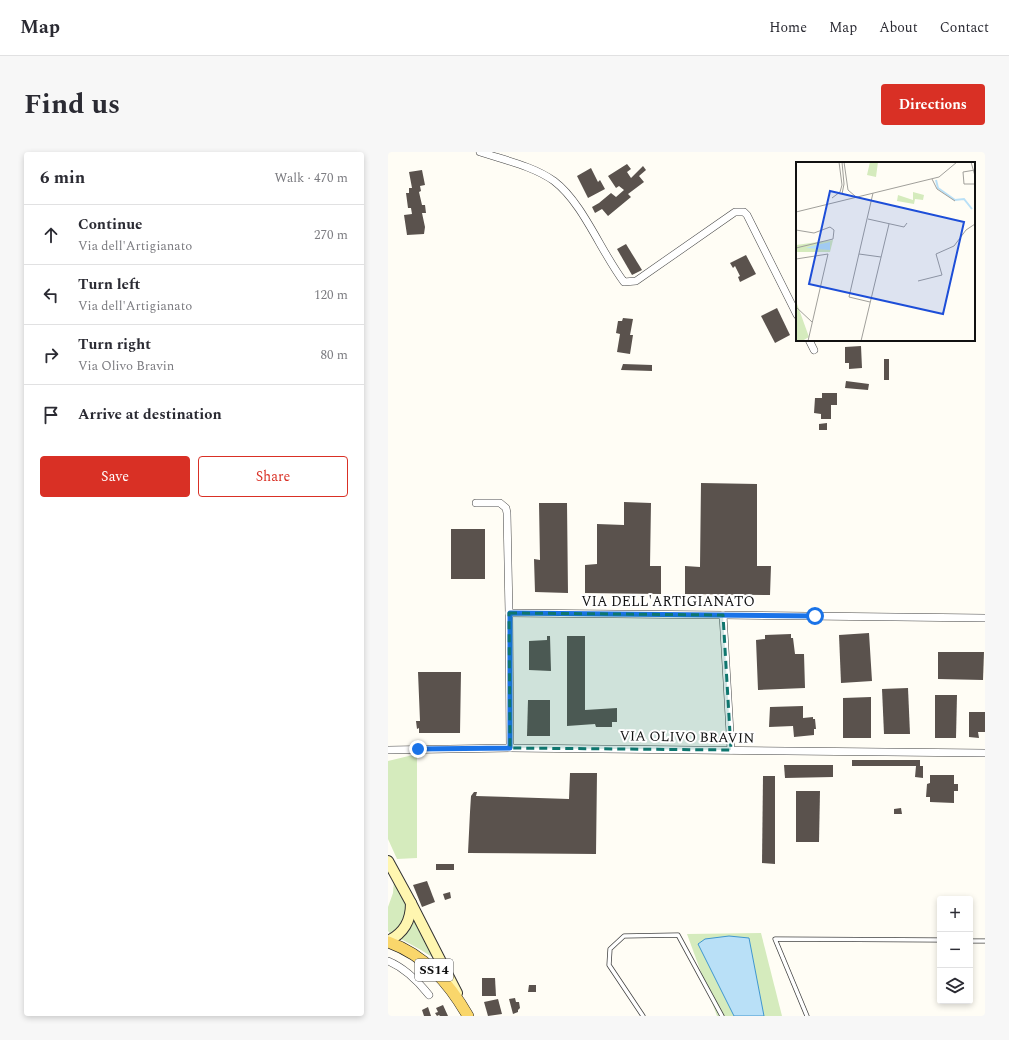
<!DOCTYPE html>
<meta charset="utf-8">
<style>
:root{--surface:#fff;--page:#f7f7f7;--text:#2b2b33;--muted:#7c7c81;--line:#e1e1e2;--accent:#d93025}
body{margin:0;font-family:Spectral,serif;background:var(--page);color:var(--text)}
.controls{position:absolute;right:12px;bottom:12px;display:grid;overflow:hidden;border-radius:4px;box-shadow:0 2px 6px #0003}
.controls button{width:36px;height:36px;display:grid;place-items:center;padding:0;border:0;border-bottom:1px solid var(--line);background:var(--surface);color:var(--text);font:20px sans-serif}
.stop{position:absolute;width:12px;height:12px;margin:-9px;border:3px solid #1a73e8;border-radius:50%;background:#fff}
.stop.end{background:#1a73e8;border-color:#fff;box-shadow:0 1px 4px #0008}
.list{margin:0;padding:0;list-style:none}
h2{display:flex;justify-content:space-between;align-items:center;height:52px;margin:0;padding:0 16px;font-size:17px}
h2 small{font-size:13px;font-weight:400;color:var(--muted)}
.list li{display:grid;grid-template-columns:26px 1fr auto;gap:12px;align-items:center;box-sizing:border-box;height:60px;padding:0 16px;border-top:1px solid var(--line)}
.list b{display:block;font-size:15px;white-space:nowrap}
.list p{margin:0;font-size:13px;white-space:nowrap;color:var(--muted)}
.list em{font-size:13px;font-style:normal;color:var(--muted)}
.actions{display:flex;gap:8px;padding:12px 16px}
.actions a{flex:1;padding:9px 0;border:1px solid var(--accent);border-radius:4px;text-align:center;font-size:14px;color:var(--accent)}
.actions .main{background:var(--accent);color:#fff}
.icon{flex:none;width:22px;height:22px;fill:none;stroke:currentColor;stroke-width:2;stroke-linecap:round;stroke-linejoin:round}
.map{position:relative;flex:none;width:597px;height:864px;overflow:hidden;border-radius:4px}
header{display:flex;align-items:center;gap:24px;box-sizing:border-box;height:56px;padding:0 20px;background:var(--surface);border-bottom:1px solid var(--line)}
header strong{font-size:19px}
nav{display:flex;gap:22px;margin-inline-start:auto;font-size:14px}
.intro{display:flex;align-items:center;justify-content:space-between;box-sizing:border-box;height:96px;padding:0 24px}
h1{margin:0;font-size:28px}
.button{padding:10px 18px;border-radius:4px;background:var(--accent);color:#fff;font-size:14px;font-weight:700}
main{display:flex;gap:24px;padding:0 24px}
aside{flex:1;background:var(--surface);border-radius:4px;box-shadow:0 2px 6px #0003}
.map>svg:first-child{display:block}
.green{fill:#d5ebbd}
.water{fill:#b9e0f7;stroke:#3f96cf}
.building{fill:#5a524d}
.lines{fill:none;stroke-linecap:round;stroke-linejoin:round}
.lane-casing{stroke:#444;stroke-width:5}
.street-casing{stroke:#444;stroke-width:8}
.secondary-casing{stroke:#333;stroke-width:12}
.primary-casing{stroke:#222;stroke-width:12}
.lane{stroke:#fff;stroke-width:3.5}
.street{stroke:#fff;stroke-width:7}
.secondary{stroke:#fff6b0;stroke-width:10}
.primary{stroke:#f9d66b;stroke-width:11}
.route{stroke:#1a73e8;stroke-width:5}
.marked{fill:#0f766e;fill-opacity:0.2;stroke:#0f766e;stroke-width:3;stroke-dasharray:8 5;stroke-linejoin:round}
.labels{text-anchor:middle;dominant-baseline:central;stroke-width:4;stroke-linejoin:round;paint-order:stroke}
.shield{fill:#fff;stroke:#585858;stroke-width:1}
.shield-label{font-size:13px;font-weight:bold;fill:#111}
.street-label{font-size:14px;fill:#111;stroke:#fff}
.inset-river{fill:none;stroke:#b9e0f7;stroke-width:2}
.inset-road{fill:none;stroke:#a09f9a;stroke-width:1}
.view{fill:#1d4ed8;fill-opacity:0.15;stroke:#1d4ed8;stroke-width:2}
.inset-edge{fill:none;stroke:#111;stroke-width:2}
</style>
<header>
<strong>Map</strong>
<nav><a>Home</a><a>Map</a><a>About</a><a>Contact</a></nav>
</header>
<div class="intro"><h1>Find us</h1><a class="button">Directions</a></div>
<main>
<aside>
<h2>6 min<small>Walk · 470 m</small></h2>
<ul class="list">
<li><svg class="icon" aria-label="ahead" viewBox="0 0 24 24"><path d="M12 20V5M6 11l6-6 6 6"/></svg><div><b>Continue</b><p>Via dell'Artigianato</p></div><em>270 m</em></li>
<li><svg class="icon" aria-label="left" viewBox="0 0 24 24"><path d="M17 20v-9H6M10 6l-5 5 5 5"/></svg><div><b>Turn left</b><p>Via dell'Artigianato</p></div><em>120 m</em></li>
<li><svg class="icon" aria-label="right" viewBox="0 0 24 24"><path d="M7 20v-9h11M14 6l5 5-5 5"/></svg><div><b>Turn right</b><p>Via Olivo Bravin</p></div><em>80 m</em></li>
<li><svg class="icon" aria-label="arrive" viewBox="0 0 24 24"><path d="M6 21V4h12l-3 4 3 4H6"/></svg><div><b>Arrive at destination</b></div></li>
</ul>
<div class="actions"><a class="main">Save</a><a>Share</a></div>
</aside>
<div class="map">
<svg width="597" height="864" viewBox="0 0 597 864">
<rect width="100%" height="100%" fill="#fffdf5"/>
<g class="green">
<path d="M29,602V706L9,707L0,687V609Z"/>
<path d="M6,728L19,749L17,771L3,783L0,779V755L5,741Z"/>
<path d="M27,768L45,804L44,805L33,798L13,787L19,781Z"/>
<path d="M373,781L394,864H329L299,782Z"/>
</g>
<path class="water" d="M341,784L361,786L376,864H346L310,792L317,787Z"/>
<g class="building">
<path d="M239,12L243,17L239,20L243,26L255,14L258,18L251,24L256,30L240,42L243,45L220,64L214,57L207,61L204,55L211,51L223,41L228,45L236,38L231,34L228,36L220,24Z"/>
<path d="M203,16L210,30L212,28L217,37L200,46L189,24Z"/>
<path d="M34,18L37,33L32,34L33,39L31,40L34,53H37L38,61H34L37,75L36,82L19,83L16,63L24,62L23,56H20L18,41H21V36H24L21,20Z"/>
<path d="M238,92L254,118L244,123L229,97Z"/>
<path d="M358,103L368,122L352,130L350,125L352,124L347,114L345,116L342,111Z"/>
<path d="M389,156L402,183L387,191L373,164Z"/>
<path d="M235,166L245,167L242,183H245L242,202L229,200L232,182L228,181L230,169H234Z"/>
<path d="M473,194L474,216L461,217V211H457V195Z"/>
<rect x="496" y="207" width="5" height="21"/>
<path d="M235,212L264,213V219L233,218Z"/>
<path d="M458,229L481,232L480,238L457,236Z"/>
<path d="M434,241H449V253H443V267H433V262L426,261L427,246H434Z"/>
<path d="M439,271V278H431V272Z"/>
<path d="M313,331L369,332V414H383L382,443L297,442V414L312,415Z"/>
<path d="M236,350L263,351L262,414H273V442L197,441V413L209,412V372L236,373Z"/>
<path d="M151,351H179L180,441L147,440L146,407L152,408Z"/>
<rect x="63" y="377" width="34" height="50"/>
<path d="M481,481L484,529L453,531L451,483Z"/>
<path d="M403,482V486H405L407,502H416L417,536L370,538L368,488L377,487V483Z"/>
<path d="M159,484H162L163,519L141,518V489L159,488Z"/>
<path d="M179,484H197V558L229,556V570H224V575H208L207,572L179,574Z"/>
<path d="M550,500H596L595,528L550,527Z"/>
<path d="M30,520H73L72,581H31V576L29,577L28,569H32Z"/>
<path d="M520,536L522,582H496L494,537Z"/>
<path d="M547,543H569L568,586H547Z"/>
<path d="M483,545V586H455V546Z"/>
<path d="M140,548H162V584H139Z"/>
<path d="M415,554V566L425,565V567H427L428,577H426V583L406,585L405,574L381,575L382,555Z"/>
<path d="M581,560H597V580H590L591,586L581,585Z"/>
<path d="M464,608H532V614H535V626L527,625L528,614H464Z"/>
<path d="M396,613H445V625L397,626Z"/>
<path d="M182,621H209L208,702L80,701L82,660L83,644L86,640H89L88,644L181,647Z"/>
<path d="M542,623H566V632H570V639H566V651L542,650V645H538L539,632L542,631Z"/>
<path d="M375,624H387V712L374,711Z"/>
<path d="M408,639H432L431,690H408Z"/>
<path d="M513,656L514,662H506V657Z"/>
<rect x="48" y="712" width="18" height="6"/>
<path d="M39,729L47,750L34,755L25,733Z"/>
<path d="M62,740L63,746L57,748L55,742Z"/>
<path d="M94,826H107L108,844H94Z"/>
<path d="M141,833H148V840H140Z"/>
<path d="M127,846L128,850H131L132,856L130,858V860L125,862L121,847Z"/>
<path d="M110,847L114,862L100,864L96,850Z"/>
<path d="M55,853L60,864H52L51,863L49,864L47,861L50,860L48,856Z"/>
<path d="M40,855L43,864H36L34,858Z"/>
</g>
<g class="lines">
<g class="lane-casing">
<g id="lane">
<path d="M582,789H597"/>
<path d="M255,864L221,813L222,797L236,784L290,783L334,864"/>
<path d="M419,864L387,787L552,788"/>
</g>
</g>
<g class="street-casing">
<g id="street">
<path d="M92,0C116,8 145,14 166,29C195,51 213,100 236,130L248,129L347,60H356L359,63L409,163"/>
<path d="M421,188L426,198"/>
<path d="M88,351H112L118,356L119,361L121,461L122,596"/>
<path d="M121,461L335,463L597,466"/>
<path d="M335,463L343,598"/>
<path d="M0,598L122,596L597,601"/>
<path d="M0,809C17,816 29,828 41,843"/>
</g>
</g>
<g class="secondary-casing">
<g id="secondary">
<path d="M0,709L23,751L69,841"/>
<path d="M0,789C16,781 23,769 23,751"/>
</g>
</g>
<g class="primary-casing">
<path id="primary" d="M0,790C37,803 61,831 80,864"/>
</g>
<use href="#lane" class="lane"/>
<use href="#street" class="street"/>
<use href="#secondary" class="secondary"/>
<use href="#primary" class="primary"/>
</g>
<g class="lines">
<path class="route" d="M30,597L122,596V461L427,464"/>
</g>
<path class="marked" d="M121,461L335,463L343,598L122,596Z"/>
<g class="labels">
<rect class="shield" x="27" y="807" width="38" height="22" rx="3"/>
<g class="shield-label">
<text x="46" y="818">SS14</text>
</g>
<g class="street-label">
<text x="280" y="449">VIA DELL'ARTIGIANATO</text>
<text transform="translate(299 585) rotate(1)">VIA OLIVO BRAVIN</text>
</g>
</g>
<g transform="translate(408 10)">
<rect width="179" height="179" fill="#fffdf5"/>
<path d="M74,0H82L80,15L71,13ZM117,30L128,33L127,38L119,37L118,42L101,39L102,33L117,38ZM37,78L34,90H0V83ZM0,139L13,175L6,179H0Z" fill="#d5ebbd"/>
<path d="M34,80V88L10,86L16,84Z" fill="#b9e0f7"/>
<path class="inset-river" d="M140,18L142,26L159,38L168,37L176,47"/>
<path class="inset-road" d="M46,0L48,22L46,32M48,0L52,28L59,34M175,0L179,14M179,8L167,10L168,22H179M136,17L141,27L159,39M36,36L44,30L46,23L43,0M0,50L143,15L161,0M72,57L108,65L111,61M0,68L18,71L34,65L38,68L37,77L0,86M63,92L85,95M0,97L32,92L12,179M122,119L146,113L140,92L158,84L170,68L179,62M74,140L53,135L77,31M0,145L16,160M65,179L93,62"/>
<path class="view" d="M34,29L168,60L147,152L13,122Z"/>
<rect width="179" height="179" class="inset-edge"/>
</g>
</svg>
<div class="controls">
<button>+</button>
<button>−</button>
<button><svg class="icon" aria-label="layers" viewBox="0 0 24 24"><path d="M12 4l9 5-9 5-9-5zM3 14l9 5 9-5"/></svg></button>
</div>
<div class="stop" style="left:427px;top:464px"></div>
<div class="stop end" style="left:30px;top:597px"></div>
</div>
</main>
